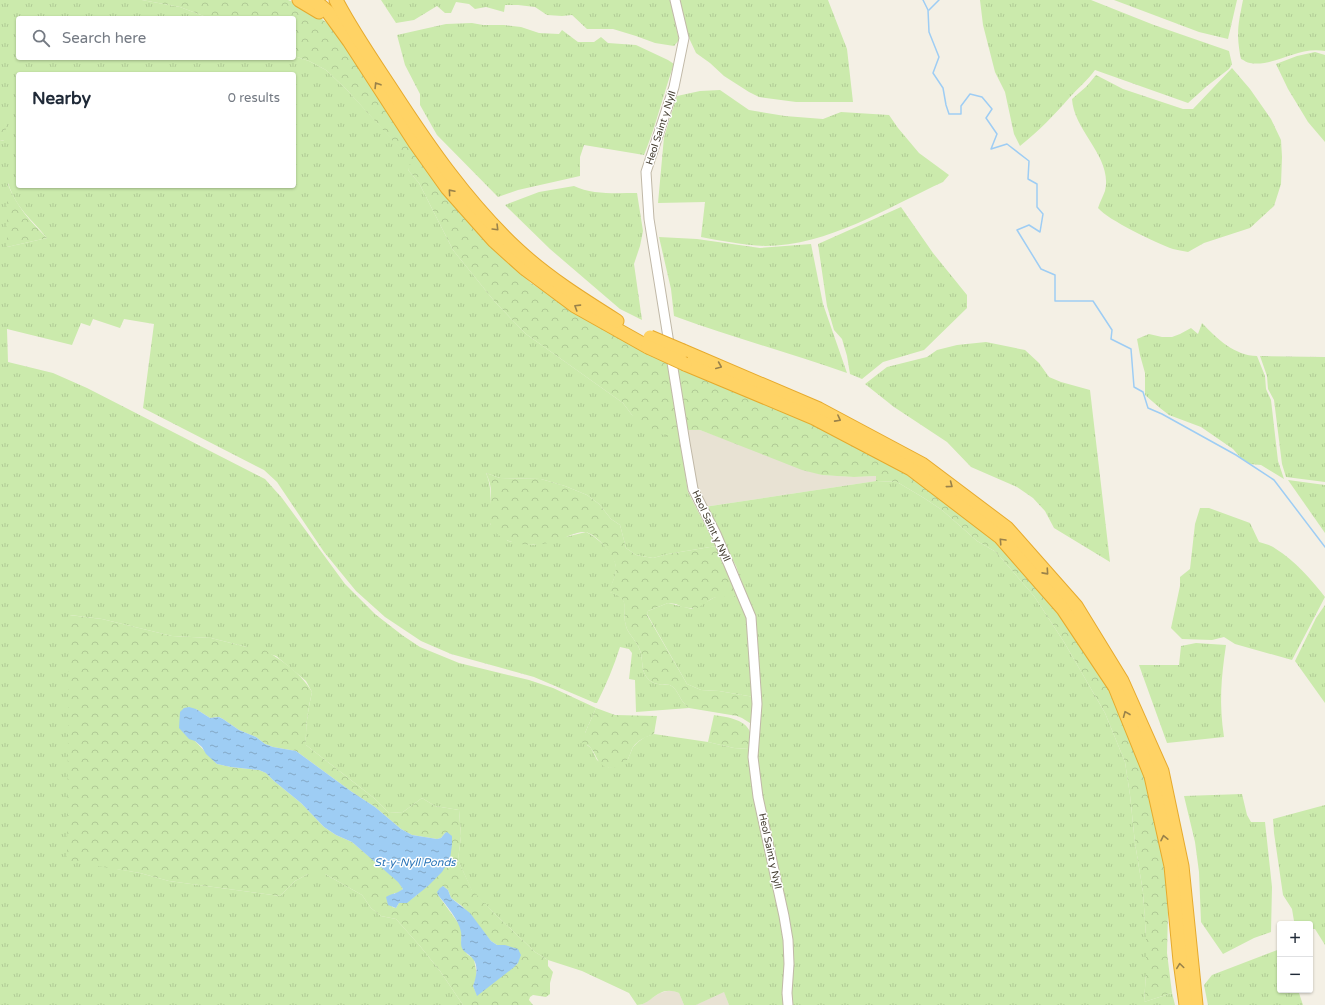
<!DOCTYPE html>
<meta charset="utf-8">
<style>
:root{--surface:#fff;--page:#f2f2f3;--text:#1f2937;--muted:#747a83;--line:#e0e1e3}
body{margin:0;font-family:"Varela Round",sans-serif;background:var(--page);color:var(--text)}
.controls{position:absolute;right:12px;bottom:12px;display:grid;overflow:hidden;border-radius:4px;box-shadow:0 1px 3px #0004}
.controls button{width:36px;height:36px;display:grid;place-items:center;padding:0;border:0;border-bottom:1px solid var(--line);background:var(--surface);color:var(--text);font:20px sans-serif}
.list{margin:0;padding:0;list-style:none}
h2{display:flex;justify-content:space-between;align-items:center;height:52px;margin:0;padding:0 16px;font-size:17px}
h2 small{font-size:13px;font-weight:400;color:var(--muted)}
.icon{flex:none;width:22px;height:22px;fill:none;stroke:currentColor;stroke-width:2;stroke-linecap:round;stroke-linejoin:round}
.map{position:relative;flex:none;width:1325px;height:1005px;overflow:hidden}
.search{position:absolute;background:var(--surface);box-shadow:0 1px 3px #0004;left:16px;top:16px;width:280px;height:44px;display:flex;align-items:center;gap:10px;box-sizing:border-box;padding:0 14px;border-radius:4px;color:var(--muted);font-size:15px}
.panel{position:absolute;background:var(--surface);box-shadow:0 1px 3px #0004;left:16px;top:72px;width:280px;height:116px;border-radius:4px}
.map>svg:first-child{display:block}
.residential{fill:#e8e2d3}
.grass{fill:url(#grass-tufts);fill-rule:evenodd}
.forest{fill:url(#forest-crowns);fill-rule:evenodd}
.water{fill:url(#water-ripples)}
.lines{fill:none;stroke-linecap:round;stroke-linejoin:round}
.stream{stroke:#9ecdf4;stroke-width:1.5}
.minor-casing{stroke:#c0b8a7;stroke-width:11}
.highway-casing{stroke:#e6aa2d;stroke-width:15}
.minor{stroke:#fff;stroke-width:9}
.highway{stroke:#ffd365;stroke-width:13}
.highway-bridge-casing{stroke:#e6aa2d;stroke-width:15;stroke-linecap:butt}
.highway-bridge{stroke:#ffd365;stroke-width:13}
.oneway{stroke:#9a824a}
.labels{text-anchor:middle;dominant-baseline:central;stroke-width:3;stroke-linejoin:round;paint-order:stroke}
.street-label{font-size:10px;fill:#474034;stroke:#fff}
.water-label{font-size:11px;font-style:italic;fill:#2874b8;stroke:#fff}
</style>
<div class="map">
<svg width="1325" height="1005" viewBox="0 0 1325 1005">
<defs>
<pattern id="grass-tufts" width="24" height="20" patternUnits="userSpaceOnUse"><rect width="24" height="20" fill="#cbeaac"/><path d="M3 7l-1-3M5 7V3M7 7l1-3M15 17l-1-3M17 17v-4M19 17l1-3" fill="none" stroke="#b0ca95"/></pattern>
<pattern id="forest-crowns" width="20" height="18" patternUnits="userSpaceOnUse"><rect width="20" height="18" fill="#cbeaac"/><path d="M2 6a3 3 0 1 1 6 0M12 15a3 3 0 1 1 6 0" fill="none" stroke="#b0ca95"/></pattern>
<pattern id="water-ripples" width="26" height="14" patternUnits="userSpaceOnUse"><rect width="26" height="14" fill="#9ecdf4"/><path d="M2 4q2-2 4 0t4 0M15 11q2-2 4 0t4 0" fill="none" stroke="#83a8c6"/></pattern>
</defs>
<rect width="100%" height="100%" fill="#f4f0e5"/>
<g class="residential">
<path d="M685,430H700L822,475L854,477L876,476V481L704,507L695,486Z"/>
<path d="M671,990L679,993L684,1005H641L660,993Z"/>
<path d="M724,991L729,1005H696Z"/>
</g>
<g class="grass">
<path d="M0,0H142L180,7L209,18H18V58H294V56L309,61L326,70L347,90L413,162L408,170L419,183L453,250L495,302L526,334L623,403L632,415L682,433V453L688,492L716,546L668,554L653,558L636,555L626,548L620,525L611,519L599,504L587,495L565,486L541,479L500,478L486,473C493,489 490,506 490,524L508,541L533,545L586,532C598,538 615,553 616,567C617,575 611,584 610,592C633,599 621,610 626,626C628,634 636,640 639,648C645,660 638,675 654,683C661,686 669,682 674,688C680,695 681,702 689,708L636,712L635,680L629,679L632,653L629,649L620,647C614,666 606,685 597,703H595L534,677L451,654L421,641L385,617L356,591L324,552L277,482L264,470L143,408L154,324L124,319L120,328L93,319L90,326L81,323L72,345L7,329L8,362L53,373L87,388L265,479L282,498L345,584L375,614L402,635L420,647L459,663L529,680L553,688L596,708L585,733L587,745L591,748L597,760L609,768L621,764L628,759L633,747L638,742L645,737L654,734L708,742L734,748L749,749V763L757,809L785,938L787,1005H729L724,992L696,1005H684L679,993C658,984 652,1005 637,1005L629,993L582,971L548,960L535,952L494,913L472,891L458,860L461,836L459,810L435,806L422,798L403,812L389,813L374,798L306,745C305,727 308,710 312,692L306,681L276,656L247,647L211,638L172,636L102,619L70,615L117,869L140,873L169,881L280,896L295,881L308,874H325L362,895L371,908L381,916L396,919L420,946L440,971L463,1005H0V140L4,141L0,121ZM18,74H294V186H18ZM8,183C17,210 31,218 47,238L7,247Z"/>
<path d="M381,0H670L679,40L674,46L655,43L636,36L613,29H587L572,15L562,16L547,15L535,7L518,5H505L504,12L486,7L475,9L469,4L456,2L451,13H445L437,6L414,20L396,23Z"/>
<path d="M680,0H828L847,49L853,102H796L759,97L749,92L724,76L710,63L696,53L689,38Z"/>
<path d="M980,0H1091L1154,25L1229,51L1232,64L1229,69L1207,86L1188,103L1095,70C1088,80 1079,87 1070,97C1054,115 1039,131 1020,146L1014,134L1005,92L995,72L983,25Z"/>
<path d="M1114,0H1237L1228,39L1199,32Z"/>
<path d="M1243,0H1325V51C1297,46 1275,67 1250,63C1247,63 1244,60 1241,59C1236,34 1238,25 1243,0Z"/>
<path d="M472,23L483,25H504L521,27L539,33L559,34L562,30L578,42H594L601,37L608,43L636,45L668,60L674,64C663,95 656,126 644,155L584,145L580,157V176L518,190L498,197L437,135L420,105V94L405,65L397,35L446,24Z"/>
<path d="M1315,52L1325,55V142L1308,122L1288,89L1276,64L1297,56Z"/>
<path d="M1232,68L1250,89L1271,119L1281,140L1282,157L1281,184L1274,206L1250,228L1204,243L1188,252C1183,251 1177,250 1173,249C1156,243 1108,220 1098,208C1100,202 1103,196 1105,191C1113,157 1074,132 1072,99L1087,86L1096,75L1123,89L1183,109H1193Z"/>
<path d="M720,90L749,110L785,116L823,119L841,112L889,115L898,128L919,153L949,175L943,182C888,207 828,246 765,246C744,245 722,241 701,237L705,202L658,203L664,137L677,96L700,91Z"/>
<path d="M574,186C592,195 617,193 637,193L643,231L640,246L634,264L642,320L620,309L550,249L505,205L539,192Z"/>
<path d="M901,207L933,253L967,295V308L924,350L883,362L862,379L850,374L847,356L842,339L834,330L827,306L818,244Z"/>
<path d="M659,237L697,239L760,248L811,244L823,304L847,373C790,353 731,337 674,316L671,289Z"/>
<path d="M1202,323C1216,338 1235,356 1257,356L1265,376L1266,389L1271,400L1278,461L1284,479L1261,465L1250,464L1240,457L1233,449L1201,427L1169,415L1160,408L1145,395V373L1140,355L1137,339L1149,334L1162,337H1172L1180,334L1191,328L1198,334Z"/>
<path d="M986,342L1025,350L1039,363L1049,377L1061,382L1090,390L1110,562L1054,528L1045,511L1033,498L1017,487L971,467L947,442L894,407L865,384L887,367L927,357L937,350L957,345Z"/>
<path d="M1260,356L1325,357V482L1286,477L1282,464L1274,400L1268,389L1267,376Z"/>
<path d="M1288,480L1325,485V533Z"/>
<path d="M876,481L897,482L924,498L942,510L977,541L996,552L1034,596L1064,642L1105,713L1125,762L1130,795L1135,843L1143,892L1146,936V974L1144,1002L1172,993L1175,1005H791V975L762,798L757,755L761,717L754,618L736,566L704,507Z"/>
<path d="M1200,508H1209L1250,523L1259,542C1265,544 1271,545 1276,549C1294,560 1312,580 1325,597L1292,660L1235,644L1224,637L1212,640L1182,639L1171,628L1180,586V577L1190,569L1195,524Z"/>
<path d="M722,595H733L739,598L748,617L754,697L719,691L701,690L687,684L647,614L648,611L668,603L692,609L710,600L713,598Z"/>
<path d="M1325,605V703L1295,661L1316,618Z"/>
<path d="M1196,643L1226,645C1221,679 1219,703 1224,737L1167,743L1139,665H1179L1181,646Z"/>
<path d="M1242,794L1247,815L1251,822H1265L1272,887L1271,932L1254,938L1223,954L1201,922L1199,872L1195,842L1184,796Z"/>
<path d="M1325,805V945L1315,929H1310V924H1298L1294,921L1292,909L1283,895L1274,833L1273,819Z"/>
<path d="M1280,949V990H1298L1303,1005H1208L1204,985L1212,975Z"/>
</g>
<g class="forest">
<path d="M142,0H288C305,6 319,16 332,27L480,235L531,283L576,313L671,362L682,433L676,435L665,436L644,424L632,415L623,403L526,334L495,302L453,250L419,183L408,170L410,165L412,162L347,90L326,70L309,61L294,56V18H209L180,7Z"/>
<path d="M7,113L5,141L0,140V121Z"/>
<path d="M7,182C16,206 30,221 47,238L7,247Z"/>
<path d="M674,364L880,451L1001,540L1062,610L1095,663L1121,714L1143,772L1164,858L1168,913L1167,953L1172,993L1144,1002L1146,974V936L1143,892L1135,843L1130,795L1125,762L1105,713L1064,642L1034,596L996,552L977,541L942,510L924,498L897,482L876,481V476L854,477L837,476L822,475L802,470L700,430H685Z"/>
<path d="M486,473L500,478L541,479L565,486L587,495L599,504L611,519L620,525L626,548L636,555L653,558L668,554L716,546L739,598L732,595L713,598L696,609L682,607L676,604L668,603L648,611L647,615L687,684L701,690L719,691L754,697L753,725L742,718L737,716L689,708C681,702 680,695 674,688C669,682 661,686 654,683C638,675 645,660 639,648C636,640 628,634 626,626C621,610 633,599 609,592C611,584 616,576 616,568C616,557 597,534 585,532C577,531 567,537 559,540C539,547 511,548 495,532C485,522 491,505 491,493C491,485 489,480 486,473Z"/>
<path d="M69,615L102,619L172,636L211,638L247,647L256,645C277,657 300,671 312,692C308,710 305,727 306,745L374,798L389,813L403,812L422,798L435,806L459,810L461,836L458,860L472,890L494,913L535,952L548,960V966L553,972L550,983V994L546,997L533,995L530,997L529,1000L533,1005H463L440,971L420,946L396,919L381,916L371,908L362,895L325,874H308L295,881L280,896L169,881L140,873L67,861ZM196,709L210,718L219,717L223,719L239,730L256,737L265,744L273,747L296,751L352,792L375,807L401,829L412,835L437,839L441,838L445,833L450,859C441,873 433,881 420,892C413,898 409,903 399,903L396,908L392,907L394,893H398L403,889L399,882L352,842L336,835L324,827L301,803L274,781L266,773L259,770L231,767L217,764L195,741ZM443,886L448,890L451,898L462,906L491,941L497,945H505L518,963L477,995L473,986L477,976L474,959L467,954L461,941L462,933L459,924L438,895Z"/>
<path d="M596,708L615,715L657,716L654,734C646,737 638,740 633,747C631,751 630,755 628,759C624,765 612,770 605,767C597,763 596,754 590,747C587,744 583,743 579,741L585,733Z"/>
<path d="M714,715C726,717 749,719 751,736C751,740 750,745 749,749L734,748L708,742Z"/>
</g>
<g class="water">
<path d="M189,707L196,709L210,718L219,717L223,719L239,730L256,737L265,744L273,747L296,751L352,792L375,807L401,829L412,835L437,839L441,838L445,833L447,832L452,836V845L450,859L442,872L428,886L407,903H399L396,908L388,905L386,897C392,893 397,894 403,889L398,882L352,842L336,835L324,827L301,803L274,781L266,773L259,770L231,767L217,764L206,754L202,747L195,741L189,739L179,728L180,712L184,708Z"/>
<path d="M443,886L448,890L451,898L470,913L491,941L497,945H505L518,949L521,955L518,963L513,968L477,996L473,986C476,978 479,966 473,959C470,954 464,953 462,948C460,943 462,937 461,932C459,920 446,905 438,895L437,892L440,888Z"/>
</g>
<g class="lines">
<g class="stream">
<path d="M923,0L928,10L929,32L939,57L933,73L943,88L946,105L949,114H961V106L970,94L982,97L992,109L986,118L997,134L991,149L1007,144L1029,161L1028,179L1037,184V207L1043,214L1040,232L1029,225L1017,230L1041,269L1055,275V301H1093L1112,330L1111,339L1131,349L1134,387L1143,392L1148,408L1162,414L1236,455L1274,480L1325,547"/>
<path d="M929,10L939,0"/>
</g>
<g class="minor-casing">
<path id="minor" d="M675,0L684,38L674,87L646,172L649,219L685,443L693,489L716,534L751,617L757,704L753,757L758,797L784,916L788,940L789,964L787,993L788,1005"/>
</g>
<g class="highway-casing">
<g id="highway">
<path d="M299,0L319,12"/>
<path d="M314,0L328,12L349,41L415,143L447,188L494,241L524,268L575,306L648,347"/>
<path d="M336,0C352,31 373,61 392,90C429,147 467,202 517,249C547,277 582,299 617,321"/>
<path d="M683,351L819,409L922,464L1007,528L1076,606L1122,681L1162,771L1182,866L1196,1005"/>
<path d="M685,364L814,418L911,469L1000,537L1063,609L1115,687L1151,776L1171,866L1180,961L1186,1005"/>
</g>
</g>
<use href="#minor" class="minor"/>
<use href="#highway" class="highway"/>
<g class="highway-bridge-casing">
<g id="highway-bridge">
<path d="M650,337L683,351"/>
<path d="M648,347L685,364"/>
</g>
</g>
<use href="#highway-bridge" class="highway-bridge"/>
</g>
<defs><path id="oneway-chevron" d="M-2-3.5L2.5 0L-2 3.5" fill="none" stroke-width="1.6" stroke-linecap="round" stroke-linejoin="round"/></defs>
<g class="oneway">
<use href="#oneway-chevron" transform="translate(377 85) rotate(-122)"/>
<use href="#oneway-chevron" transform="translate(451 192) rotate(-131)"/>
<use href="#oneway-chevron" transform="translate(496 228) rotate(45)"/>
<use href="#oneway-chevron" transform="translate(577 307) rotate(-148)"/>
<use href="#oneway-chevron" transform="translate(719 366) rotate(23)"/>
<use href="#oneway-chevron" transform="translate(838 419) rotate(28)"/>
<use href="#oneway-chevron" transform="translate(950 485) rotate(37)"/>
<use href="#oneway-chevron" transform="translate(1002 541) rotate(-133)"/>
<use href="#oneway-chevron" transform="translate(1046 572) rotate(48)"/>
<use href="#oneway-chevron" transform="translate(1126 714) rotate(-112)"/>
<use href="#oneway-chevron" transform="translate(1164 838) rotate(-102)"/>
<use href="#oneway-chevron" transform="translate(1180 966) rotate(-98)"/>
</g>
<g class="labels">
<g class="street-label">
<text transform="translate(661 128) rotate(-72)">Heol Saint y Nyll</text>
<text transform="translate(711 526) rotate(65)">Heol Saint y Nyll</text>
<text transform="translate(770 851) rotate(78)">Heol Saint y Nyll</text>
</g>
<g class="water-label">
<text x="415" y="862">St-y-Nyll Ponds</text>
</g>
</g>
</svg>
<div class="controls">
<button>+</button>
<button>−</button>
</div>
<div class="search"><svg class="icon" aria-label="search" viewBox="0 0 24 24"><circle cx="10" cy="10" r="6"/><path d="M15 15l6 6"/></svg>Search here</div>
<section class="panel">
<h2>Nearby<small>0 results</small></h2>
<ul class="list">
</ul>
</section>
</div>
